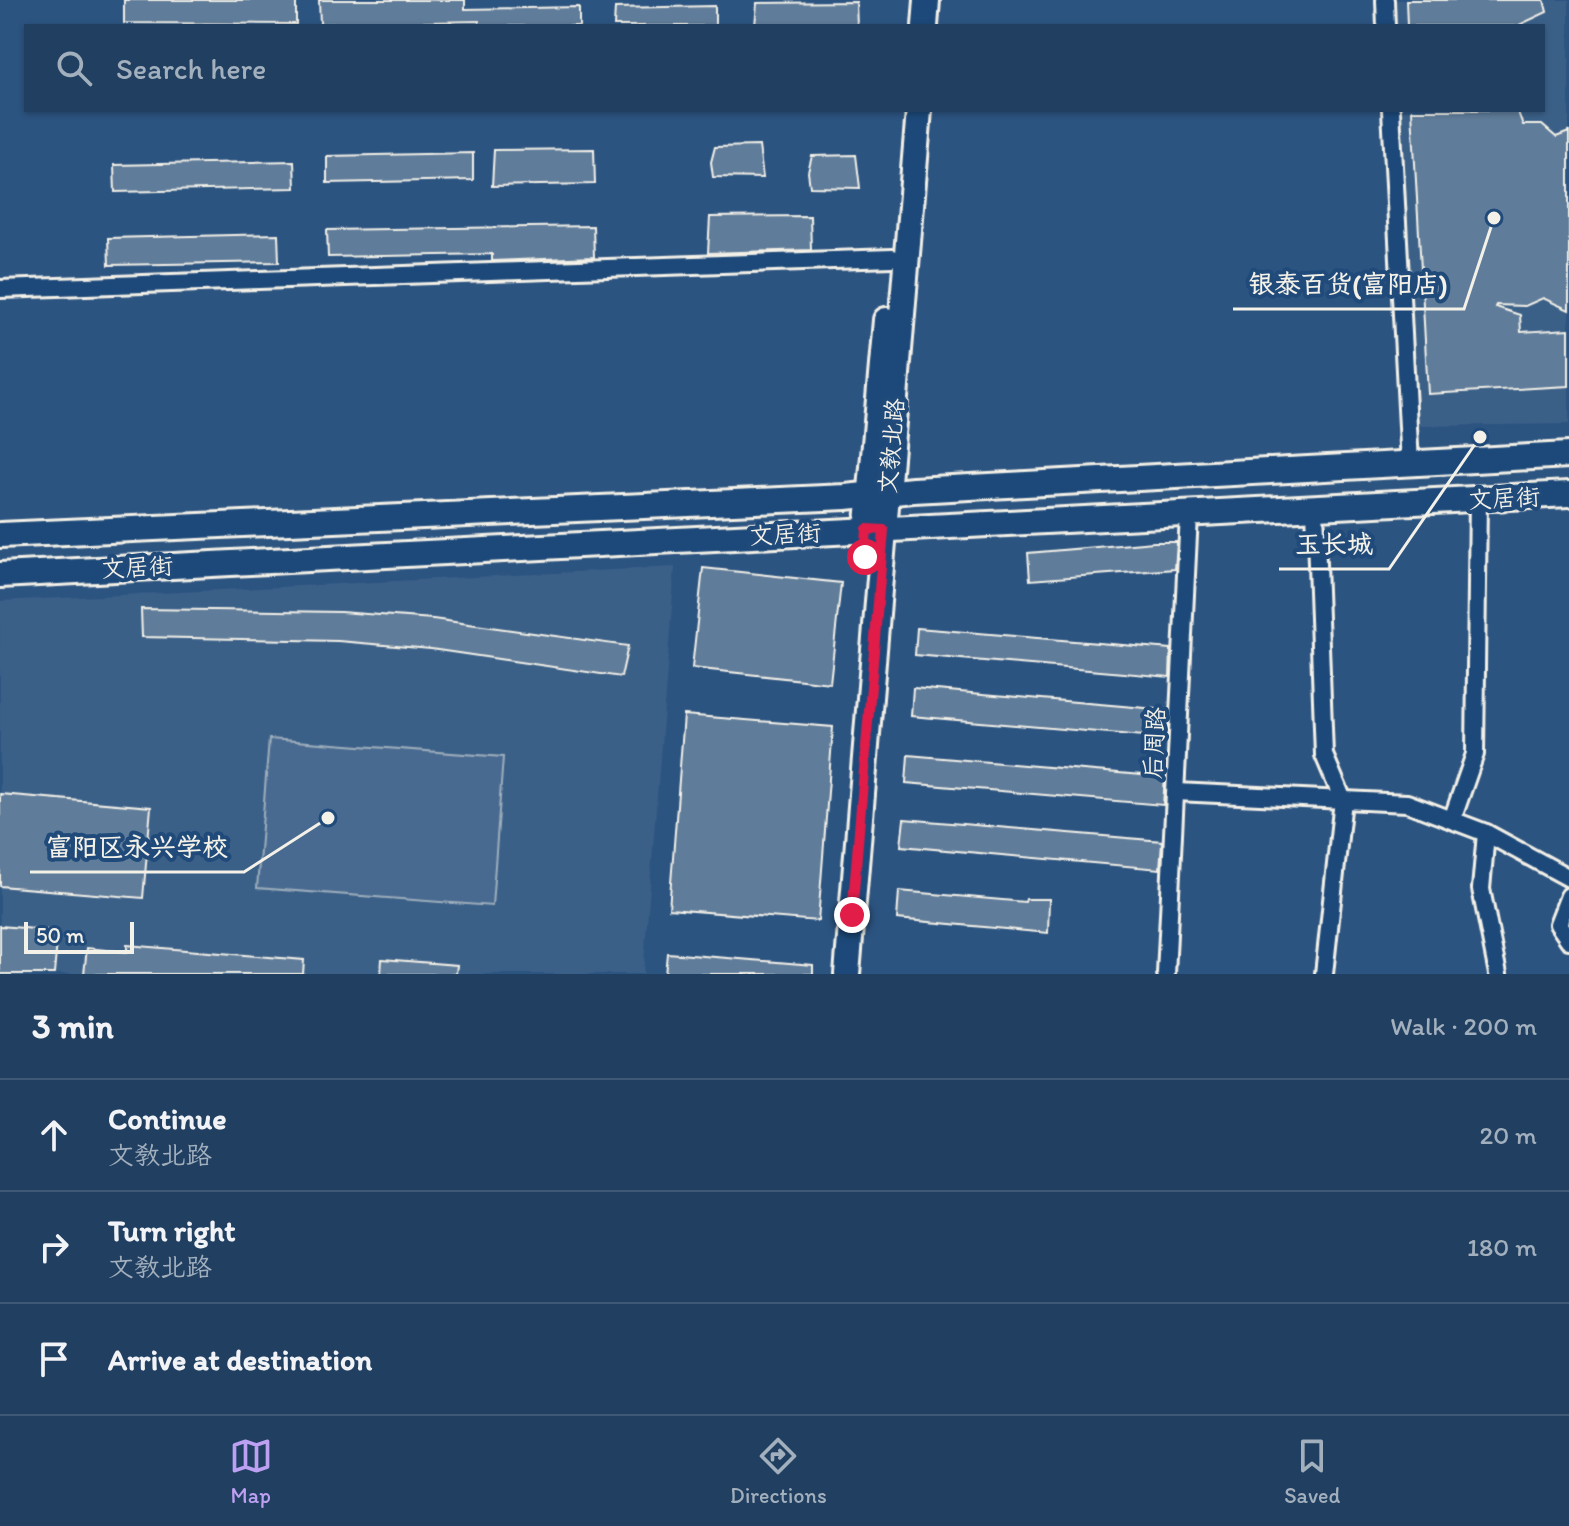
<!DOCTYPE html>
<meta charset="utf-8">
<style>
:root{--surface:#213f61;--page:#2d4a6a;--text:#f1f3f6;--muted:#a2afbd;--line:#3e5876;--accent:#bca0f2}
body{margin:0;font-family:Itim,"LXGW WenKai TC",sans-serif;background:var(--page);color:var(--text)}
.scale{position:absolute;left:24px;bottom:20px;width:110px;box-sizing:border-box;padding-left:8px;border:4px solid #f4f1e8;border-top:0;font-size:22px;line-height:28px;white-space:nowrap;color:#f4f1e8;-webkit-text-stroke:6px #1f4a7a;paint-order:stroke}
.stop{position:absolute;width:24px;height:24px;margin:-18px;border:6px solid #e11d48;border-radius:50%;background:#fff}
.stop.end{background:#e11d48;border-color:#fff;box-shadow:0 2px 8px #0008}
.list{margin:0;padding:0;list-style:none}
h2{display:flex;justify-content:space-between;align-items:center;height:104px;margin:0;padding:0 32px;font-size:34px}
h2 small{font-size:26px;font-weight:400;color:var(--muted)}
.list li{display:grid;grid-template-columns:52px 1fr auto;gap:24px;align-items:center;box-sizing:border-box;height:112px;padding:0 32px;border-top:2px solid var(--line)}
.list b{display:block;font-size:30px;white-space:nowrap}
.list p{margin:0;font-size:26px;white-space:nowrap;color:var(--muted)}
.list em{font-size:26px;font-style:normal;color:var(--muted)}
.icon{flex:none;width:44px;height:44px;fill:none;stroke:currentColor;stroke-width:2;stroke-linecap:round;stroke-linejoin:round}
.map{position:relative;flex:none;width:1569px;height:974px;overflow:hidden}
.search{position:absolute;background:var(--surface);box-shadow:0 2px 6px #0004;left:24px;right:24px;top:24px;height:88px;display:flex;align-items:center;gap:20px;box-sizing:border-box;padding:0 28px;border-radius:0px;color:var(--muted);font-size:30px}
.sheet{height:440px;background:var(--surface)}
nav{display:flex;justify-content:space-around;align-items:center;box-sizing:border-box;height:112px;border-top:2px solid var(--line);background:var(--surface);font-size:22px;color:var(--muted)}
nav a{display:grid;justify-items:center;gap:4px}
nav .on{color:var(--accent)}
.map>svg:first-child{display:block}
.built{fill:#3b6088}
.green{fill:#496b90;stroke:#9eaebc;stroke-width:2}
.building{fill:#5e7b9a;stroke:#f4f1e8;stroke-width:2}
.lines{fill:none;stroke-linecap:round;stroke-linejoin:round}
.street-casing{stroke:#f4f1e8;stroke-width:22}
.secondary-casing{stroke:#f4f1e8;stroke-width:30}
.street{stroke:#1f4a7a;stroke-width:16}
.secondary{stroke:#1f4a7a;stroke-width:24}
.route{stroke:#e11d48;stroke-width:10}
.labels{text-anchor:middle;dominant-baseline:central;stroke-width:8;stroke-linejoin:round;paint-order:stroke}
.street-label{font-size:24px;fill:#f4f1e8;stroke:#1f4a7a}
.leader{fill:none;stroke:#f4f1e8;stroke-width:3}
.callout-dot{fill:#f4f1e8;stroke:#1f4a7a;stroke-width:3}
.callout-label{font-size:26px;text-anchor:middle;font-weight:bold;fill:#f4f1e8;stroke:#1f4a7a;stroke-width:8;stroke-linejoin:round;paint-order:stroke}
</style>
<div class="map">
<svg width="1569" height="974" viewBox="0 0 1569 974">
<rect width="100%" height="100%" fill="#2c5481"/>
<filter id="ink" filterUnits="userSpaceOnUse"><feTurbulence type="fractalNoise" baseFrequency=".0125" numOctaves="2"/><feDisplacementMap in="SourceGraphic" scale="16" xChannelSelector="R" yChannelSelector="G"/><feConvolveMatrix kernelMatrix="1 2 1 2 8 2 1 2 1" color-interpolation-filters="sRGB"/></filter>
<g filter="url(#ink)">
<g class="built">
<path d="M1396,0H1569V424L1416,426L1401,110H1543V26H1397Z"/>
<path d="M675,567L643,974H0V601Z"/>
</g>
<path class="green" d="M269,739L503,757L492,906L257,888Z"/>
<g class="building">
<path d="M124,0H296V24L124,23Z"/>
<path d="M319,0H465V9L579,7V26H479V21L320,24Z"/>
<path d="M1406,0H1544L1547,12L1517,26H1407Z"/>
<path d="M856,2L857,26H755L757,3Z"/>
<path d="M715,6V26H614L615,8Z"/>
<path d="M1412,110H1517L1523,125H1542L1556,137L1569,132V310L1543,298L1525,306L1496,305L1495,307L1520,315L1521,332L1569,329V386L1428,394Z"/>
<path d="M759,146L763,178L713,177L711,162L715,147Z"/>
<path d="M594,149L595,184L492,186L494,150Z"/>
<path d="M473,153V180L327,183V156Z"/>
<path d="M856,155L860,188L810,187L808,172L812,156Z"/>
<path d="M294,161L295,188L115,192L114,165Z"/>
<path d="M810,216L811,250L708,253L710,217Z"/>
<path d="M593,226L594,257L492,261V254L328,257L327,230Z"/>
<path d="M278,234L279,262L109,265L108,238Z"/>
<path d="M1154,542H1177L1175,569L1030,580L1028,553Z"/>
<path d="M703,568L841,583L830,683L692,668Z"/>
<path d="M141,609L340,612L433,619L628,646L621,677L431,649L338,641L142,637Z"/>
<path d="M917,628L1171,649L1170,677L915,655Z"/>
<path d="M913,688L1168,710L1167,738L911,716Z"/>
<path d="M684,715L833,727L818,921L669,909Z"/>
<path d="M908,755L1165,777L1163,805L906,783Z"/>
<path d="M0,794L151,807L143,898L0,886Z"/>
<path d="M904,819L1162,841L1160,869L901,846Z"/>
<path d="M899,891L1025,902L1026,899H1049L1048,933L897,919Z"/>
<path d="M0,926L58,931L54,974H0Z"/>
<path d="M127,945L304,960L303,974H84L87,948L127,952Z"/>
<path d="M667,953L813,965V974H665Z"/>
<path d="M382,959L457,965L456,974H381Z"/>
</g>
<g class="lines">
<g class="street-casing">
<g id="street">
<path d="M1385,0L1386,26"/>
<path d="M1391,110L1410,464"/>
<path d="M0,289L892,258"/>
<path d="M1315,509L1324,755L1343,800L1324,974"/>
<path d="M1176,792L1407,803L1486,833L1569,878"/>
<path d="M1452,820L1475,754L1478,499"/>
<path d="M1486,833L1481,889L1498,974"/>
<path d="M1569,896L1558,924L1569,940"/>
<path d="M1166,974L1189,515"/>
</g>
</g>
<g class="secondary-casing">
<g id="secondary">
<path d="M925,26L927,0"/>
<path d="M0,535L846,497L913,490L1569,455"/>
<path d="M866,546L886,320"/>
<path d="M0,575L1569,494"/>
<path d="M847,974L919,110"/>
</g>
</g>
<use href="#street" class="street"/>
<use href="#secondary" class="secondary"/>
</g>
</g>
<g class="lines" filter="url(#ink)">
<path class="route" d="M852,915L884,530L867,529L865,557"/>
</g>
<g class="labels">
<g class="street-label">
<text transform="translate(891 446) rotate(-85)">文教北路</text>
<text transform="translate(1504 498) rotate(-3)">文居街</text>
<text transform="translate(785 534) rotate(-3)">文居街</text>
<text transform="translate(137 567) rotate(-3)">文居街</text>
<text transform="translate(1154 743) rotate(-87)">后周路</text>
</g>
</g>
<path class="leader" d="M1494 218L1464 309H1233M1480 437L1389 569H1279M328 818L244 872H30"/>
<g class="callout-dot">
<circle cx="1494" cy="218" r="8"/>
<circle cx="1480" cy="437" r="8"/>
<circle cx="328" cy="818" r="8"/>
</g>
<g class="callout-label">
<text x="1348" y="293">银泰百货(富阳店)</text>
<text x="1334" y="553">玉长城</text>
<text x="137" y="856">富阳区永兴学校</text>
</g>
</svg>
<div class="scale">50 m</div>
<div class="stop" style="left:865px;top:557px"></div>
<div class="stop end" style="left:852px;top:915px"></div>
<div class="search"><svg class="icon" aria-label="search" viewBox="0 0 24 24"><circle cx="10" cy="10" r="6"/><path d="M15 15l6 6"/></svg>Search here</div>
</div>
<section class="sheet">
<h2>3 min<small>Walk · 200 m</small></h2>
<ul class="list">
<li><svg class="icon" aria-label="ahead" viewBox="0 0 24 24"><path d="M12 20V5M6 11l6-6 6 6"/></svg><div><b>Continue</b><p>文教北路</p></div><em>20 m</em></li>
<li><svg class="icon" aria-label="right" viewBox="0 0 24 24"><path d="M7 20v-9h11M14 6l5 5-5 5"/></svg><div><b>Turn right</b><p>文教北路</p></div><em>180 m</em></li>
<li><svg class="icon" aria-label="arrive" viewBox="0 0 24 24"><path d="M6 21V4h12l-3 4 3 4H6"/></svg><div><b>Arrive at destination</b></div></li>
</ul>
</section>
<nav>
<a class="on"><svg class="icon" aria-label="map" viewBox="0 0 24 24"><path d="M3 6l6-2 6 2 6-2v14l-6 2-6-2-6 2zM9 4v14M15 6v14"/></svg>Map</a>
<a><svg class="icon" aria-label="directions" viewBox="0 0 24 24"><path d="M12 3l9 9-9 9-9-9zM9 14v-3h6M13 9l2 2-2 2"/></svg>Directions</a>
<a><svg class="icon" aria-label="saved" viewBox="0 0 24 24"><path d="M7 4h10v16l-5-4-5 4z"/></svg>Saved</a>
</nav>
